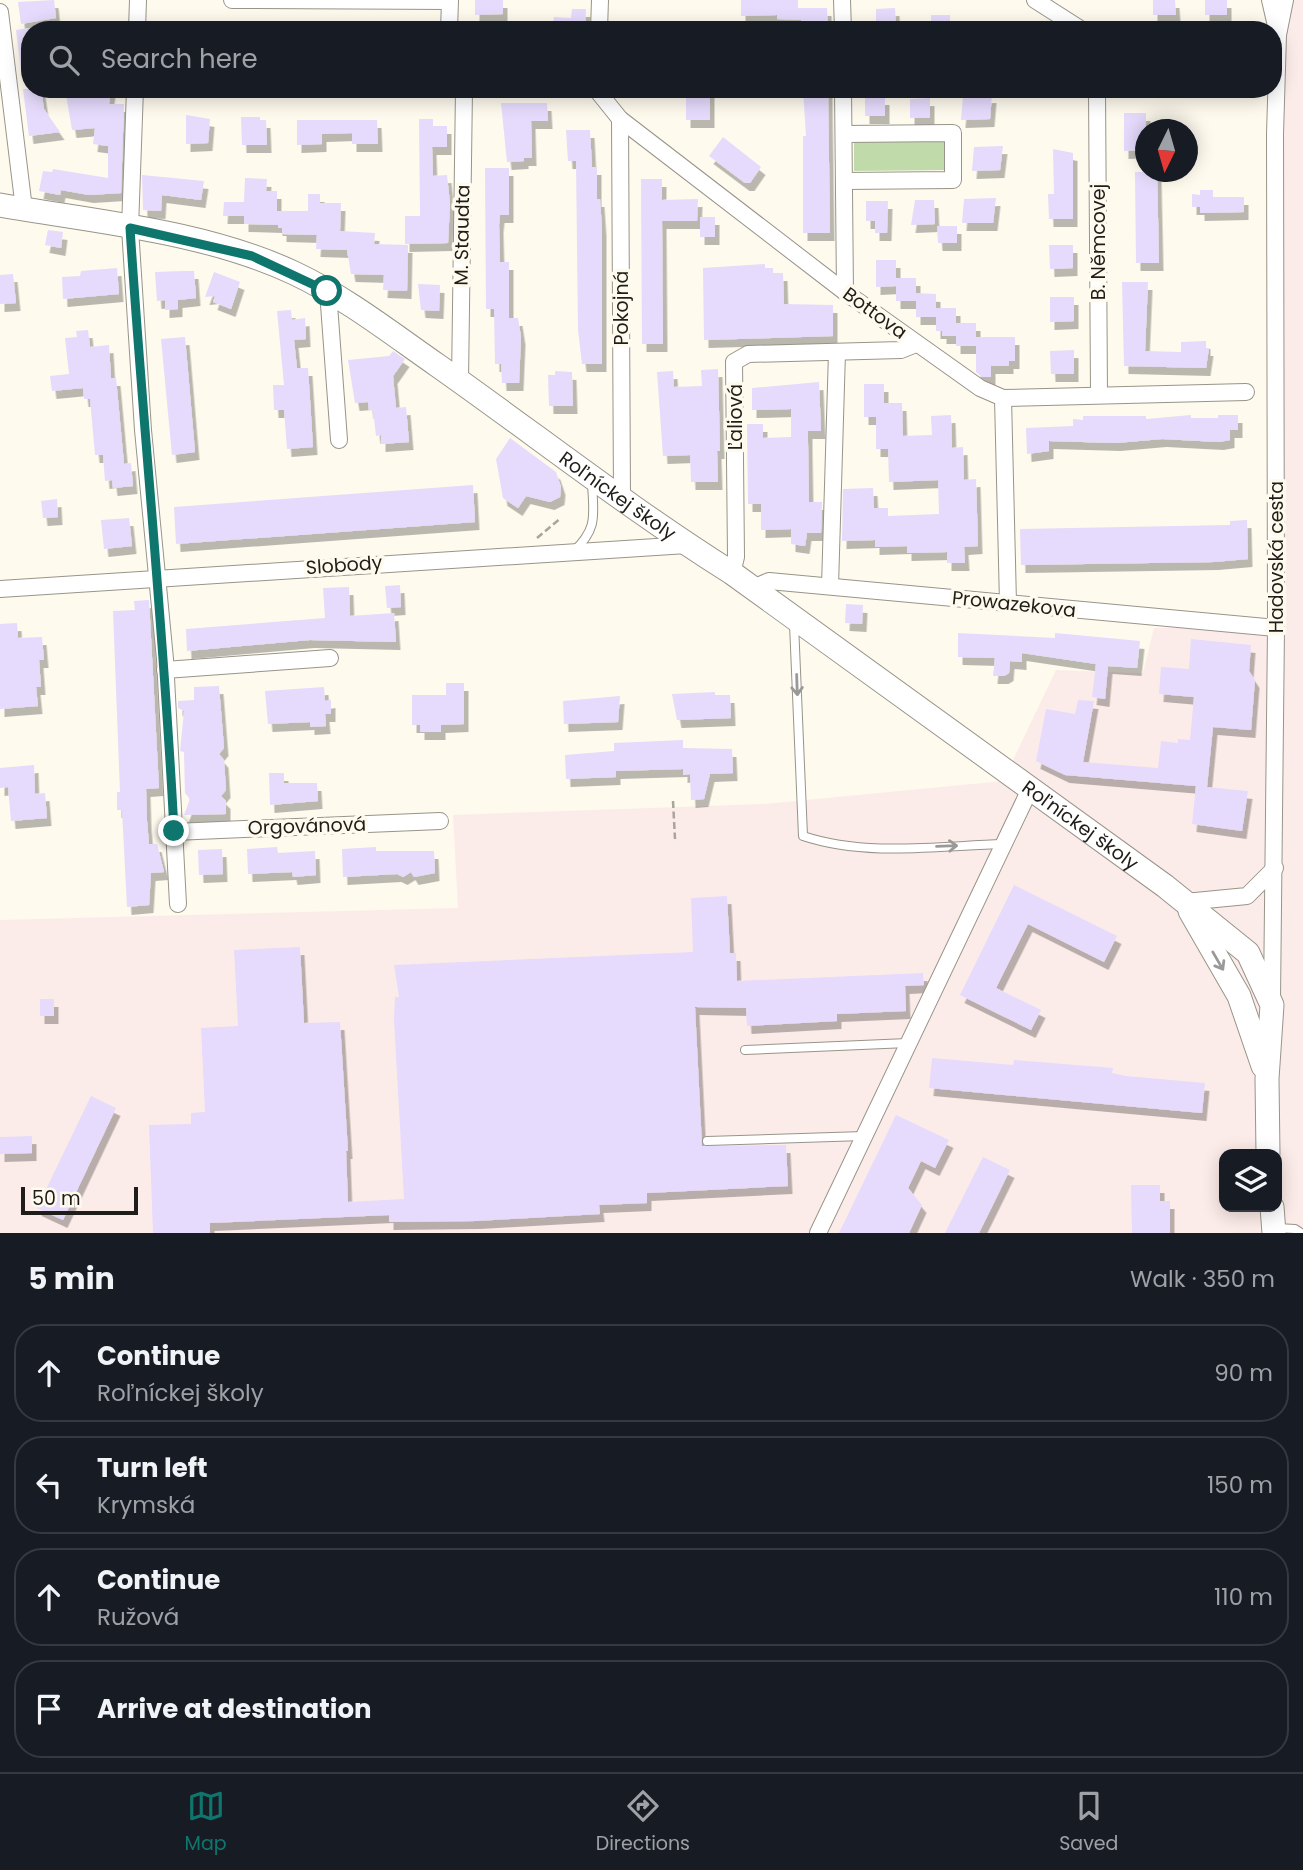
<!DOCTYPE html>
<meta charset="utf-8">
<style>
:root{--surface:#171b24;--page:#20242c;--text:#f1f3f6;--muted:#9ea1a6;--line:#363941;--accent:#0f766e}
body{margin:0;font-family:Poppins,sans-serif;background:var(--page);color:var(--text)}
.controls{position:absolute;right:21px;bottom:21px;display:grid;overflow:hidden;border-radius:14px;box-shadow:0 4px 18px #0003}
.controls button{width:63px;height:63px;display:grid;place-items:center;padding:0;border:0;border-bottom:2px solid var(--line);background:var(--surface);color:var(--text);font:35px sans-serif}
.compass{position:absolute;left:1135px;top:119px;width:63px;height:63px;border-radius:50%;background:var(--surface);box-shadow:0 4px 18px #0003;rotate:185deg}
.scale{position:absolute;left:21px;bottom:18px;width:117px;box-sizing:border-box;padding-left:7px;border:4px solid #1f1d19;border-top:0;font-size:19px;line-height:24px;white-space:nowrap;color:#1f1d19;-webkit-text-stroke:5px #fefaee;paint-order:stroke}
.stop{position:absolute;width:21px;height:21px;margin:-16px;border:5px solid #0f766e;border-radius:50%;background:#fff}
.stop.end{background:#0f766e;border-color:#fff;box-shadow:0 2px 7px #0008}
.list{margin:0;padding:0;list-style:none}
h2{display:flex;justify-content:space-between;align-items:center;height:91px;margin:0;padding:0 28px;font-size:30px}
h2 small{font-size:23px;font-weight:400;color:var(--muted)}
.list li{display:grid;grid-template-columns:46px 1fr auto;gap:21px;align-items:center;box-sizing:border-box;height:98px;margin:0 14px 14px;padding:0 14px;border:2px solid var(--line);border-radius:28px}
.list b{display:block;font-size:26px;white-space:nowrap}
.list p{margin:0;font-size:23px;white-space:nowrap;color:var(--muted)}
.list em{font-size:23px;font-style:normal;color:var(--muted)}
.icon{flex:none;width:38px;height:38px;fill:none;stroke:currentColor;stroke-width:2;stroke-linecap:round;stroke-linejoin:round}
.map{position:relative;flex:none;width:1303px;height:1233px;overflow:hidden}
.search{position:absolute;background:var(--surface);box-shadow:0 4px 18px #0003;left:21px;right:21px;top:21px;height:77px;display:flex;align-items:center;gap:18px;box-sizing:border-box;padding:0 24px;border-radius:28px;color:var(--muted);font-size:26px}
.sheet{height:539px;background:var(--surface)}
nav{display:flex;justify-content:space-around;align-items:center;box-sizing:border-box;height:98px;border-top:2px solid var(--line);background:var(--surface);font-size:19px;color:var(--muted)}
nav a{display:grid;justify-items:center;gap:4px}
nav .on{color:var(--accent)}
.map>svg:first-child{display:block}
.industrial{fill:#fcece9;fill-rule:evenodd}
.green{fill:#c0daaa}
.building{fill:#e6dbfc;filter:url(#shadow)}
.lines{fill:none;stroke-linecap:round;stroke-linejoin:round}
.service-casing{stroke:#989489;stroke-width:10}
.minor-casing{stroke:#989489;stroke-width:18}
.secondary-casing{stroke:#989489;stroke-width:25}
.path{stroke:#a8a59c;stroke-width:2.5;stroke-dasharray:7 3.5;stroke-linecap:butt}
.service{stroke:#fff;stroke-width:8}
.minor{stroke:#fff;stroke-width:16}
.secondary{stroke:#fff;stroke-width:23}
.oneway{stroke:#9a9998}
.route{stroke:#0f766e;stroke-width:9}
.labels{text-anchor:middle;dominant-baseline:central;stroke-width:7;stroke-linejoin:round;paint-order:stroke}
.street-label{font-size:19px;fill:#1f1d19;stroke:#fefaee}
</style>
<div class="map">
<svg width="1303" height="1233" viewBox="0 0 1303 1233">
<defs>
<filter id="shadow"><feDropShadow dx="4.5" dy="8" stdDeviation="0" flood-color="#0004"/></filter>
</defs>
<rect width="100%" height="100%" fill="#fefaee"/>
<path class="industrial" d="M1282,0H1303V1233H0V920L458,908L453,815L765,804L1003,781L1056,670L1143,673L1154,628H1276ZM1224,1154H1277V1207H1224Z"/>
<path class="green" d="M945,138L946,170L854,171V139Z"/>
<g class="building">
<path d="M54,0L56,18L21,24L18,2Z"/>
<path d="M475,0H503V14L475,15Z"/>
<path d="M741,0H798V8H827L828,30H802L801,20L777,19V15L741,16Z"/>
<path d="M1153,0H1175L1176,15H1153Z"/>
<rect x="1205" y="0" width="22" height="15"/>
<path d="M895,8L896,27H876V9Z"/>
<path d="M572,9H586L585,30H552L554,17L571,18Z"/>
<rect x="931" y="15" width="19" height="15"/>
<path d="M30,28V78H22L16,30Z"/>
<path d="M23,89H41L44,109L60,132L29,136Z"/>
<path d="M88,89H111L109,104H124L121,193L89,195L61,190L60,195L39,191L43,171L52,172L53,169L108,178V146L93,144L95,128L72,130L66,95L87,92Z"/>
<rect x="686" y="89" width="24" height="31"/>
<path d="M803,89H828L830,233H803V136H806Z"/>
<path d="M992,95L990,119L961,120L963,96Z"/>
<rect x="865" y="97" width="20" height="19"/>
<path d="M930,98V118H910V99Z"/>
<path d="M501,103H547L548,121H531L532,158H524V161L507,162Z"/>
<path d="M1124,113H1146L1145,150L1124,151Z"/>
<path d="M186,115L210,119L208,143L186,144Z"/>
<path d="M241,117H260V120H266L267,145H242Z"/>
<path d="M419,119H433V126H447V147H432L433,176L447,175L450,204L448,243L405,244V216H420Z"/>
<path d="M297,120H377L378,144H352V133L322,134V144L297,145Z"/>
<path d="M566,130H590L592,167H597V199H600L602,229V364H582L578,330L576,161H568Z"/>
<path d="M723,137L761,167L750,183H745L709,156Z"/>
<path d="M1003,146L1000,170L972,171L974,147Z"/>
<path d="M1053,149L1073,153V219H1049L1048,194H1054Z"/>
<path d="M485,168H509V215H500L499,225L500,262H509V318H518L521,337L519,383H502L501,364H495L494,309H486Z"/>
<path d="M1135,172H1157L1159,263H1136Z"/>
<path d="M142,175L204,181L201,200L162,195L161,211L143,210Z"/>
<path d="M245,178L267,179L266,191H277V211H308V194H320V203H341L340,231L375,233L374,244L408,245L407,291L383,290L384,275L351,274L347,250L316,249L317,235L282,234V228H278V225L244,224V216H223L224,202H244Z"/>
<path d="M641,179H662V200L698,199L697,221H662L663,344H642Z"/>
<path d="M1200,190H1213V197H1244V212L1200,213V207H1192V194L1200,195Z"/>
<path d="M996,198L993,223H962L964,199Z"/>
<path d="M915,200H934L935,224L911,225Z"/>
<path d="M866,201H888L887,233H875V221H866Z"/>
<rect x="700" y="217" width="15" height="20"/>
<path d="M937,226H957V243H938Z"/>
<path d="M48,230L63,232L61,248L45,245Z"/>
<path d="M1049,245H1073V268L1050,269Z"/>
<path d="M876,260H896V278H916V293L936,294V308H956V323H976V337H1015V361H1009V366H991V377H982L976,372V346H956V336H942V331H936V317H916V301H896V286L876,287Z"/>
<path d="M765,264V268H773V273H783L784,304L833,305V336L704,340L703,268Z"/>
<path d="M117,268L119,294L63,299L62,277L80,276L81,271Z"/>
<path d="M184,271H194L196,298L178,300V309L165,310V300L157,301L155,272Z"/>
<path d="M214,272L240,282L231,309L213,302L215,296L205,297Z"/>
<path d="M13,274L16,303L0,304V275Z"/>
<path d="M1122,282H1148L1145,351L1181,352V342L1206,341V348H1209L1206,368L1124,366Z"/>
<path d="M418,284L440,285L439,311L421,310Z"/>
<path d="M1050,297H1074V321L1050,322Z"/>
<path d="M291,310L292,320L305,318L306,339L294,340L297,368H308L313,447L287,449L284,410H274L273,385H284L277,311Z"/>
<path d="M88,330L90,347L109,345L111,378H116L124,464L131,463L133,486L113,488L112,480L105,481L103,455H95L90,399H84L83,388L52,391L50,376L69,374L65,338L77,337L76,331Z"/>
<path d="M185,337L195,452L172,455L161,339Z"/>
<path d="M1074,350V374H1051L1050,351Z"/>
<path d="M393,351L405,359L393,376L396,408L406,407L409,442L381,444V435L376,436L373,410L369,411L368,402L355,403L348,360L389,356Z"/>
<path d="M718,369L720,451H717L718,482H691L690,455L663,456L657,372L673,371L674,387L702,386L701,370Z"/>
<path d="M555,371L572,372L573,406H549L548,375H555Z"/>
<path d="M819,382L821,431H808V443L809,502H822L821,533H807L805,546L791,544V529L761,530V504H748L747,424H763V438L791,437V409L752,410V388Z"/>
<path d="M864,384H884V403H902L903,436L932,435L931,416L951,415L952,448L963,447L964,480L976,479L978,546L964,547L965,563H947V552L907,553V546L875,547V540L842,541L843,489L873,488L874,508H888V516L939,514L938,480L889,482L888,449H876V417H864Z"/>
<path d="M1191,415V418H1218V415H1238V430H1230V440L1219,442L1162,439L1116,443L1049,441V451L1027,454L1026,428L1073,426V419L1083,420V416H1146V419Z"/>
<path d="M510,438L556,472L561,487L560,497L550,502L526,496L518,508L503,498L496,459Z"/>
<path d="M473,485L475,522L176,544L174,507Z"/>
<path d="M57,499L58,517L43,518L41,501Z"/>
<path d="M129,518L132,546L104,549L101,520Z"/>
<path d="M1247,520L1248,559L1214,562L1021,565L1020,529L1230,525V521Z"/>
<path d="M400,585L401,607L387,608L385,586Z"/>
<path d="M349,587L350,616L394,613L396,642L310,640L187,651L186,629L325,618L323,588Z"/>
<path d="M149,600L159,788L146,789L147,821L149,844H157L164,872L151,873L149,905L127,907L122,810H117V792H120L113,611L135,610L134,601Z"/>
<path d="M846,604L863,605L862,624L845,623Z"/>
<path d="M17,623L18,638L42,637L44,660H39L41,687H36L38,706L0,709V624Z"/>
<path d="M958,633L1055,638V633L1140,641L1137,668L1108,666L1105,699L1092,697L1096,664L1022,653V662L1010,661L1009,673L1004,676H993L995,658L958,657Z"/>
<path d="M1191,639L1251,645L1249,671L1255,680L1251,730L1213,727L1207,787L1248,791L1242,831L1192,824L1196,786L1065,775L1036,761L1046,709L1075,714L1078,700L1094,701L1083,762L1158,768L1161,741L1178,743V739L1190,740L1194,697L1159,694L1161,667L1189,669Z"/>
<path d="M446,683H464V724L441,725V732H420V725H412V695H446Z"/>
<path d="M219,686L224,748L219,754L224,760L226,790L221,796L226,801V814L184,815L190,799L185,793L184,752L180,751L184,711L178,708V701L194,700V687Z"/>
<path d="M324,687L325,701L331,700V714H325L326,726L310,727V722L268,724L265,691Z"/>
<path d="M715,692V695H730L731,718L677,720L672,694Z"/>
<path d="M620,696L618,722L564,724L563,701Z"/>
<path d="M683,740V748L732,749L733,773L710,774L704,799L691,800L690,774L683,775V769L616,771V777L566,779L565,755L614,751V743Z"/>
<path d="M34,765L35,794L45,793L47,818L11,821L8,787L0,788V768Z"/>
<path d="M269,773H284V783H317L318,801L270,805Z"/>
<path d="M277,847L278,853L315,851L316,875L293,877L292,872L248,874L247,849Z"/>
<path d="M376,847V851H434L435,873L414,877L411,872L403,877L397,874L343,877L342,849Z"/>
<path d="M222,849L223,874L199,875L198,850Z"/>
<path d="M1014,885L1117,936L1104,962L1028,924L996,988L1041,1010L1031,1030L960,995Z"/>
<path d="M727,896L730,953H736L737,981L923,973L924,985L905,986L906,1011L837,1014V1021L747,1026L746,1008L695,1007L702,1146L786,1145L788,1186L647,1193V1203L599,1205L600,1214L476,1221L389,1222V1215L210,1223V1233H153L149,1125L191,1124V1113L205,1112L201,1028L238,1026L234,950L300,947L304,1023L340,1022L348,1151H346L348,1202L404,1199L394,1020L395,997H399L394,965L693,952L691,898Z"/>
<rect x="40" y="999" width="14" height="17"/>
<path d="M932,1058L1013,1065L1014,1060L1113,1068L1112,1073L1126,1076L1205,1083L1202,1113L929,1088Z"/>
<path d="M91,1096L116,1108L63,1220L37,1208Z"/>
<path d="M896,1115L949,1140L935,1168L921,1161L908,1188L922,1205L909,1233H839Z"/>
<path d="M32,1136V1153L0,1154V1137Z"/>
<path d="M983,1157L1010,1170L979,1233H945Z"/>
<path d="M1131,1185H1160V1201H1170V1233H1132Z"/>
</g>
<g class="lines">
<g class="service-casing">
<g id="service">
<path d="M574,551C599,527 593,514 592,481"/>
<path d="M794,624L803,836C866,857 938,846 1003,844"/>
<path d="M745,1050L908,1043"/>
<path d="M707,1141L864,1136"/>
<path d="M1277,1228L1295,1229L1301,1233"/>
</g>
</g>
<g class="minor-casing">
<g id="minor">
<path d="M232,0L450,1L449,30"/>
<path d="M842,0L843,30"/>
<path d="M1035,0L1082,30"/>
<path d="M1270,0L1276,26"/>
<path d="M0,12L24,209"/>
<path d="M137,30L138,0"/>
<path d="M599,30L600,0"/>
<path d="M135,89L130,228L143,430L165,659L178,904"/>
<path d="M596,89L620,119L845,292L980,388L1003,398L1008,603"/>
<path d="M843,89L845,292"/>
<path d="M1097,89L1099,394"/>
<path d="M620,119L622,497"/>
<path d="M844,134L953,133V180L844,181"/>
<path d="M328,291L339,440"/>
<path d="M460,381L464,89"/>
<path d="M1003,398L1246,392"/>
<path d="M732,573L736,557L734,362L748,354L901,350L916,344"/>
<path d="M830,586L837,352"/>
<path d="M753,588L769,581L1276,628"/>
<path d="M0,589L687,545"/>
<path d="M165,670L330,658"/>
<path d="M174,832L440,821"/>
<path d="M1185,902L1247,896L1275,868"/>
<path d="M1272,999L1276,628L1275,134L1278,35L1285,0"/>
<path d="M818,1233L1031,787"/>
</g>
</g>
<g class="secondary-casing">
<g id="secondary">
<path id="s1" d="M0,205C97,222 204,231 294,273C345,297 391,333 437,365C535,434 630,509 732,573L1165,886L1248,953L1272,1005L1267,1079L1268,1154"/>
<path d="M1190,911L1239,996L1263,1066"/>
<path d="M1272,1207L1274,1233"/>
</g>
</g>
<g class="path">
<path d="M537,538L561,518"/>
<path d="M673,801L675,839"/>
</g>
<use href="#service" class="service"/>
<use href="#minor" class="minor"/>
<use href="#secondary" class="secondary"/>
</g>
<defs><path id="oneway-shaft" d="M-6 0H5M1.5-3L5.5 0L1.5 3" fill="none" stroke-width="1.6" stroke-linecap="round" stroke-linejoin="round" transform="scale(1.75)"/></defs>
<g class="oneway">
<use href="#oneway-shaft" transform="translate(797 685) rotate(88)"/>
<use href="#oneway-shaft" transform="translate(947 846) rotate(-2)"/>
<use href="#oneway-shaft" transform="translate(1218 961) rotate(60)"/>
</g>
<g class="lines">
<path class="route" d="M174,831C164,630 143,429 130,228L252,256L327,291"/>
</g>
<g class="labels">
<g class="street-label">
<text transform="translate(462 235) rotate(-89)">M. Staudta</text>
<text transform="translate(1098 242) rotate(-90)">B. Němcovej</text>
<text transform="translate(621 308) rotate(-90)">Pokojná</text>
<text transform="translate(875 313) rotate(36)">Bottova</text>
<text transform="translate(735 417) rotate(-90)">Ľaliová</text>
<text stroke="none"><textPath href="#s1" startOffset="696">Roľníckej školy</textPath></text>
<text transform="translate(1276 557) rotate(-90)">Hadovská cesta</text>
<text transform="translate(344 565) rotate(-4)">Slobody</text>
<text transform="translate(1014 604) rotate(6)">Prowazekova</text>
<text stroke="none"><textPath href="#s1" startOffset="1264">Roľníckej školy</textPath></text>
<text transform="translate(307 826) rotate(-2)">Orgovánová</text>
</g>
</g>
</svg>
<div class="controls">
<button><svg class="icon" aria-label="layers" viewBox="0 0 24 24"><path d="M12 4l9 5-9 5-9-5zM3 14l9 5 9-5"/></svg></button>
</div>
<svg class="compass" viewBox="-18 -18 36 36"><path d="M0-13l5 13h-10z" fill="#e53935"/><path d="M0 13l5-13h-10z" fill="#9ea1a6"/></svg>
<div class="scale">50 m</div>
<div class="stop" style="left:327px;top:291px"></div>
<div class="stop end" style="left:174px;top:831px"></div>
<div class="search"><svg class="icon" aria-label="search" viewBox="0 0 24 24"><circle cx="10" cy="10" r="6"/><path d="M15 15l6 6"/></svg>Search here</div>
</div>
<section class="sheet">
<h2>5 min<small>Walk · 350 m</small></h2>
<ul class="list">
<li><svg class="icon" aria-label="ahead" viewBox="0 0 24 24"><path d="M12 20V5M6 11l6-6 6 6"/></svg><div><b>Continue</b><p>Roľníckej školy</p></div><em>90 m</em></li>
<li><svg class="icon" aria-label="left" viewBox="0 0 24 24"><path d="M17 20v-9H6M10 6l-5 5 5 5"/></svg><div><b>Turn left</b><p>Krymská</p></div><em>150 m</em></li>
<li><svg class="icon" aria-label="ahead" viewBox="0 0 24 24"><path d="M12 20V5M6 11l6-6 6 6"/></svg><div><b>Continue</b><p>Ružová</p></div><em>110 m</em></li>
<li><svg class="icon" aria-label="arrive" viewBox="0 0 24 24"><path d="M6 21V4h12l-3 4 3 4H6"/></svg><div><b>Arrive at destination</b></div></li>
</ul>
</section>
<nav>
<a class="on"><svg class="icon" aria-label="map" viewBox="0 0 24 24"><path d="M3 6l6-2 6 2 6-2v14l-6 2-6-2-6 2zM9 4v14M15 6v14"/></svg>Map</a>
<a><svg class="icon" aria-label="directions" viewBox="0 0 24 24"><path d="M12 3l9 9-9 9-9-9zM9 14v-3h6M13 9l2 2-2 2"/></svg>Directions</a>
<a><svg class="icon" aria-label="saved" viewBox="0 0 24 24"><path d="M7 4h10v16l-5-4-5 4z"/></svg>Saved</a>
</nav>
